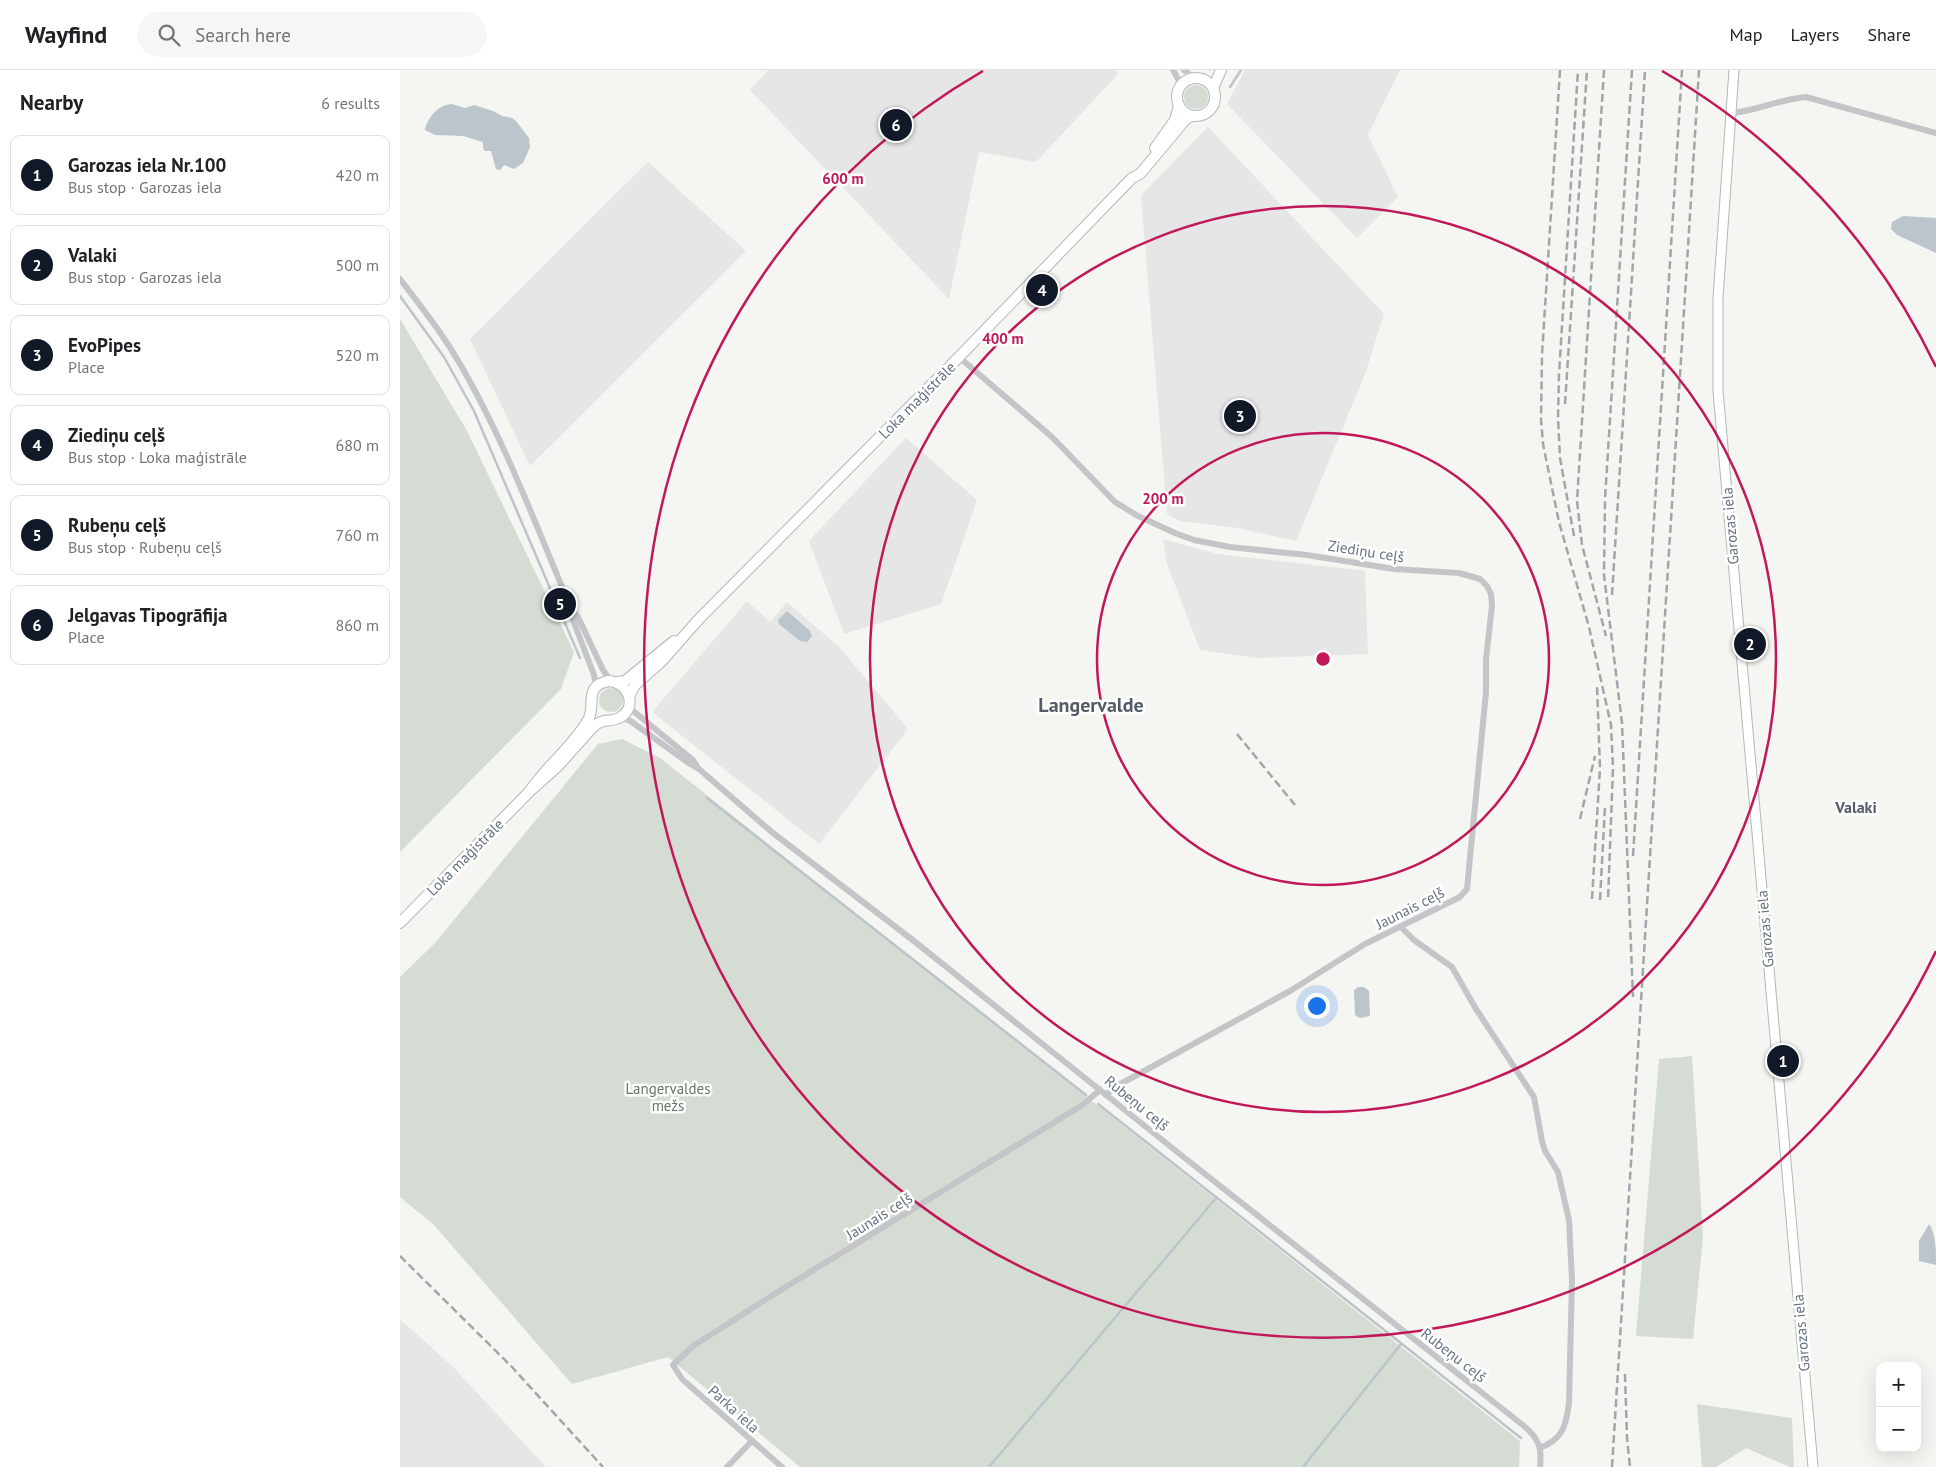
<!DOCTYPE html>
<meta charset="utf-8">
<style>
:root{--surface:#fff;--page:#f6f6f6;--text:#202124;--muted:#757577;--line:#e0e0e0;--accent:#111827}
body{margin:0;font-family:"PT Sans",sans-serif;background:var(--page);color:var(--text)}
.controls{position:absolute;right:15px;bottom:15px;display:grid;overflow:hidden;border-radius:10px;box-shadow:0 5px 20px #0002}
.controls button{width:45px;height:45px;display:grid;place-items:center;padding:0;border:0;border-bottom:1px solid var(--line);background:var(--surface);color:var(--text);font:25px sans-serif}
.you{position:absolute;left:916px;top:935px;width:18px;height:18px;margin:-12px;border:4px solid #fff;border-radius:50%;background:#1a73e8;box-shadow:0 0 0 8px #1a73e833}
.badge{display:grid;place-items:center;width:32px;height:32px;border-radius:50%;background:var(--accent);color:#fff;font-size:16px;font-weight:700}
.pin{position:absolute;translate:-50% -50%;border:2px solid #fff;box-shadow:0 1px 5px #0006}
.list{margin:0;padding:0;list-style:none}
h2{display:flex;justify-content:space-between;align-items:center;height:65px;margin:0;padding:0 20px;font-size:21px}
h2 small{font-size:16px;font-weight:400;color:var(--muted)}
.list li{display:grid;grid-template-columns:32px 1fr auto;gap:15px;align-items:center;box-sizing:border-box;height:80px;margin:0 10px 10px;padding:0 10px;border:1px solid var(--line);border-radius:10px}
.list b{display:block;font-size:19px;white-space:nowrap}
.list p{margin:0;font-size:16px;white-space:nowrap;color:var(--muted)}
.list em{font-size:16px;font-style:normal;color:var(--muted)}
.icon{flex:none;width:28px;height:28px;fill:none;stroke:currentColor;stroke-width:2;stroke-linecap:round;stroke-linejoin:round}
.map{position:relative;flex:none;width:1536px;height:1397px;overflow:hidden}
header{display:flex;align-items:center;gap:30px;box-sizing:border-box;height:70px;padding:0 25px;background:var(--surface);border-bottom:1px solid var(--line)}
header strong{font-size:24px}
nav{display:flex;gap:28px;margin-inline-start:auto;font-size:18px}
.search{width:350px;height:45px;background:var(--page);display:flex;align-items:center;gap:12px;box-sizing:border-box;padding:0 18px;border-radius:28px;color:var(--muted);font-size:19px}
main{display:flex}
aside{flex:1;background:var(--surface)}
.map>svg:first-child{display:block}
.built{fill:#e5e6e5}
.green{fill:#d5dcd3}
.water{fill:#bcc5cb}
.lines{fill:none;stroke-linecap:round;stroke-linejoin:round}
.stream{stroke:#bcc5cb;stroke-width:2.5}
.secondary-casing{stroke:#b3b7bb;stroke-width:11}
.primary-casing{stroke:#b3b7bb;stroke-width:12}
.street{stroke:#c3c5c9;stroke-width:6}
.secondary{stroke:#fff;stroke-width:9}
.primary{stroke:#fff;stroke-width:10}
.rail{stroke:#a1a6ac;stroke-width:2.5;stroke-dasharray:8 4;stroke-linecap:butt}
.ring{fill:none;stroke:#c2185b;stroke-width:2.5}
.labels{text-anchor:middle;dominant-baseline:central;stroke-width:5;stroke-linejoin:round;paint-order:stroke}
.street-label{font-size:15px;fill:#657281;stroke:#fff}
.park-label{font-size:15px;fill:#667864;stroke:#fff}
.neighbourhood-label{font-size:16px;font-weight:bold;fill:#535c66;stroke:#fff}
.district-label{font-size:20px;font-weight:bold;fill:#535c66;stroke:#fff}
.centre{fill:#c2185b;stroke:#fff;stroke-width:2.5}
.ring-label{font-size:15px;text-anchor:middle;font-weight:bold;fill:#c2185b;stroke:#fff;stroke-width:5;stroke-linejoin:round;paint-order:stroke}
</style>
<header>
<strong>Wayfind</strong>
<div class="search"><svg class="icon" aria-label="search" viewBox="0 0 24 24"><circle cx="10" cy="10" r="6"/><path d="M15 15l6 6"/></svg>Search here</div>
<nav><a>Map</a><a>Layers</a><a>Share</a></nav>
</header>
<main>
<aside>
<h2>Nearby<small>6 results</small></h2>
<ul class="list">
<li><span class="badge">1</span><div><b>Garozas iela Nr.100</b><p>Bus stop · Garozas iela</p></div><em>420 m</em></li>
<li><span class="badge">2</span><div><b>Valaki</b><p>Bus stop · Garozas iela</p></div><em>500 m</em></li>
<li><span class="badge">3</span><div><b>EvoPipes</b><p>Place</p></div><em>520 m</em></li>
<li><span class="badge">4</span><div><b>Ziediņu ceļš</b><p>Bus stop · Loka maģistrāle</p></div><em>680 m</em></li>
<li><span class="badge">5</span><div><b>Rubeņu ceļš</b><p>Bus stop · Rubeņu ceļš</p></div><em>760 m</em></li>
<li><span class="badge">6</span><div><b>Jelgavas Tipogrāfija</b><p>Place</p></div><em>860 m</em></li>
</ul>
</aside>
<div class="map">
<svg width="1536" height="1397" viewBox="0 0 1536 1397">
<rect width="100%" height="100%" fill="#f5f5f1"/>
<g class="built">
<path d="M368,0H715L718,4L636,92L579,82L549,229L350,20Z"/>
<path d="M845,0H1000L968,65L998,127L957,168L827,34Z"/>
<path d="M808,57L984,244L965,304L896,471L838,458L780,451L767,444L741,125Z"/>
<path d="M248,92L346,181L130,396L70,269Z"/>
<path d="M506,368L577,430L541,534L444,564L409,471Z"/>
<path d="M763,469L818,484L965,501L968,584L857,588L800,580L767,494Z"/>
<path d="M347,531L370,552L387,532L440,578L508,659L419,774L252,642Z"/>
<path d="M0,1249L53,1297L146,1397H0Z"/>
</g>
<g class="green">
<circle cx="796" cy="27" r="12"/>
<path d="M0,249L67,361L174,582L161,619L0,782Z"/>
<circle cx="211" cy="630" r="12"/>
<path d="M222,669L260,688L1120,1371L1119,1397H400L268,1287L172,1314L34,1155L0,1127V907L35,873L198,674Z"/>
<path d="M1292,986L1303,1167L1293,1269L1236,1266L1259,989Z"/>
<path d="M1297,1334L1392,1348L1394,1397H1390L1346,1378L1316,1397H1302Z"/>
</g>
<g class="water">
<path d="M52,34L65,38L74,35L93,41L102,46L112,48L116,51L129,68L130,77L123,93L114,99L104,95L100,100L96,99L91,81H85L83,78V72L63,66L35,65L25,60C27,48 39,34 52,34Z"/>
<path d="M1503,146L1536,148V183L1497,165L1491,159L1492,152Z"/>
<path d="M387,541L410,561L412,566L407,572L400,571L379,554L378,550Z"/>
<path d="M958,917H964L969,921L970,946L960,948L955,945L954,920Z"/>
<path d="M1529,1154C1536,1163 1536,1182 1536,1195L1519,1191V1171Z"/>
</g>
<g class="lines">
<g class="stream">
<path d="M830,17L841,0"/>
<path d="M0,226L44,287L74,341L180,588"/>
<path d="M307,728L686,1025"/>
<path d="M698,1034L1121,1368"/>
<path d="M589,1397L817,1127"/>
<path d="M903,1397L1001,1274"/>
</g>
<g class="secondary-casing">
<path id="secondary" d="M1334,0L1318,228V321L1413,1397"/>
</g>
<g class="primary-casing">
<g id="primary">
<circle cx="796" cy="27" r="19"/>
<path d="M813,18L821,0"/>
<path d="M755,78L775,50L779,36"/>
<path d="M218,612L225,611L274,571"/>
<path d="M229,626L235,615L262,591L299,549L559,287L732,108L740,104L786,49L792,46"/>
<path d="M0,853L130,721L158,696L193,657C204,647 209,653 219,648C239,637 228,612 209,611C182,616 197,635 188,650C173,677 146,696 130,721"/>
</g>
</g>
<g class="street">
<path d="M773,0L779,11L780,17"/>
<path d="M784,0L794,8"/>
<path d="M1331,43C1357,41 1380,29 1406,27L1536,63"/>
<path d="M0,209C20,235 41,261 57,289C103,366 137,458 172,541L173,550L194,605L196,616"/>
<path d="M559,287L652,367L715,432L738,446L775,463L794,470L830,477L907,485L994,499L1059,503L1080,509L1087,516L1091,524L1092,536L1086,589V622L1067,819L1060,827L965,874L890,921L715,1017L706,1025"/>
<path d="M172,541L178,547L203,600L208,607L212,610"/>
<path d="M229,636L232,640L293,690L298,698"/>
<path d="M219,648L229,650L290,694L299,699L373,763L514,871L786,1089L1124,1356C1139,1369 1142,1377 1140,1397"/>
<path d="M1001,857L1014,870L1052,897L1076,939L1134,1027L1142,1071L1145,1081L1158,1102L1169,1150L1172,1210L1169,1333C1166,1356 1163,1369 1140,1378"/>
<path d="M327,1397L352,1371"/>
<path d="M382,1397L282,1309L273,1295L293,1276L384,1218L681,1036L700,1020"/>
</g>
<use href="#secondary" class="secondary"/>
<use href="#primary" class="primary"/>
<g class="rail">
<path d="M1160,0L1142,285L1141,349L1143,374L1159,452L1189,557L1211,655L1213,698L1208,830"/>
<path d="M1204,0L1177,431L1182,475L1206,566"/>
<path d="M1232,0L1205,429L1204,505L1222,653L1233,927"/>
<path d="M1165,334L1187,0"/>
<path d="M1174,466L1160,388L1158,348L1159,304L1178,0"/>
<path d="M1212,525L1245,0"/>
<path d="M837,664L895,735"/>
<path d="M1180,749L1195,686"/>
<path d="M1233,786L1282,0"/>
<path d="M1192,829L1200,698L1197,615"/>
<path d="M1200,830L1205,737"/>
<path d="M0,1186L111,1296L203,1397"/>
<path d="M1225,1304L1227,1368L1230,1397"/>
<path d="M1212,1397L1299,0"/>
</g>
</g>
<g class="ring">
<circle cx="923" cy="589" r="226"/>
<circle cx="923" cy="589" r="453"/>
<path d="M1536 881A679 679 0 1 1 583 1M1262 1A679 679 0 0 1 1536 297"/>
</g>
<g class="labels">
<g class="street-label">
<text transform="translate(517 330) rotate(-45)">Loka maģistrāle</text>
<text transform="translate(1330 456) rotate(-95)">Garozas iela</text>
<text transform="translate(966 481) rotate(9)">Ziediņu ceļš</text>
<text transform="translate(65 787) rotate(-45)">Loka maģistrāle</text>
<text transform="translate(1010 838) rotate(-27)">Jaunais ceļš</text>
<text transform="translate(1365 859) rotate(-95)">Garozas iela</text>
<text transform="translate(737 1033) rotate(39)">Rubeņu ceļš</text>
<text transform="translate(479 1146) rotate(-32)">Jaunais ceļš</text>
<text transform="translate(1401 1263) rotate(-95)">Garozas iela</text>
<text transform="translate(1054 1285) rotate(38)">Rubeņu ceļš</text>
<text transform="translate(334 1339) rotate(42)">Parka iela</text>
</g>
<g class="park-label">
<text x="268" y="1018">Langervaldes<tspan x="268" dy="17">mežs</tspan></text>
</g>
<g class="neighbourhood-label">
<text x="1456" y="737">Valaki</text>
</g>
<g class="district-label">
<text x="691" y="635">Langervalde</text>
</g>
</g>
<circle cx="923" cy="589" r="8" class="centre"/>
<g class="ring-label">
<text x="443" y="114">600 m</text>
<text x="603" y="274">400 m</text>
<text x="763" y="434">200 m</text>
</g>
</svg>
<div class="controls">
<button>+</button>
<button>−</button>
</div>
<div class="you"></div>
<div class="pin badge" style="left:1383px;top:991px">1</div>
<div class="pin badge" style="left:1350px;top:574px">2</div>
<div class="pin badge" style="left:840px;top:346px">3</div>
<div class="pin badge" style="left:642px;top:220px">4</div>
<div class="pin badge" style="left:160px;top:534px">5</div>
<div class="pin badge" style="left:496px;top:55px">6</div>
</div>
</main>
